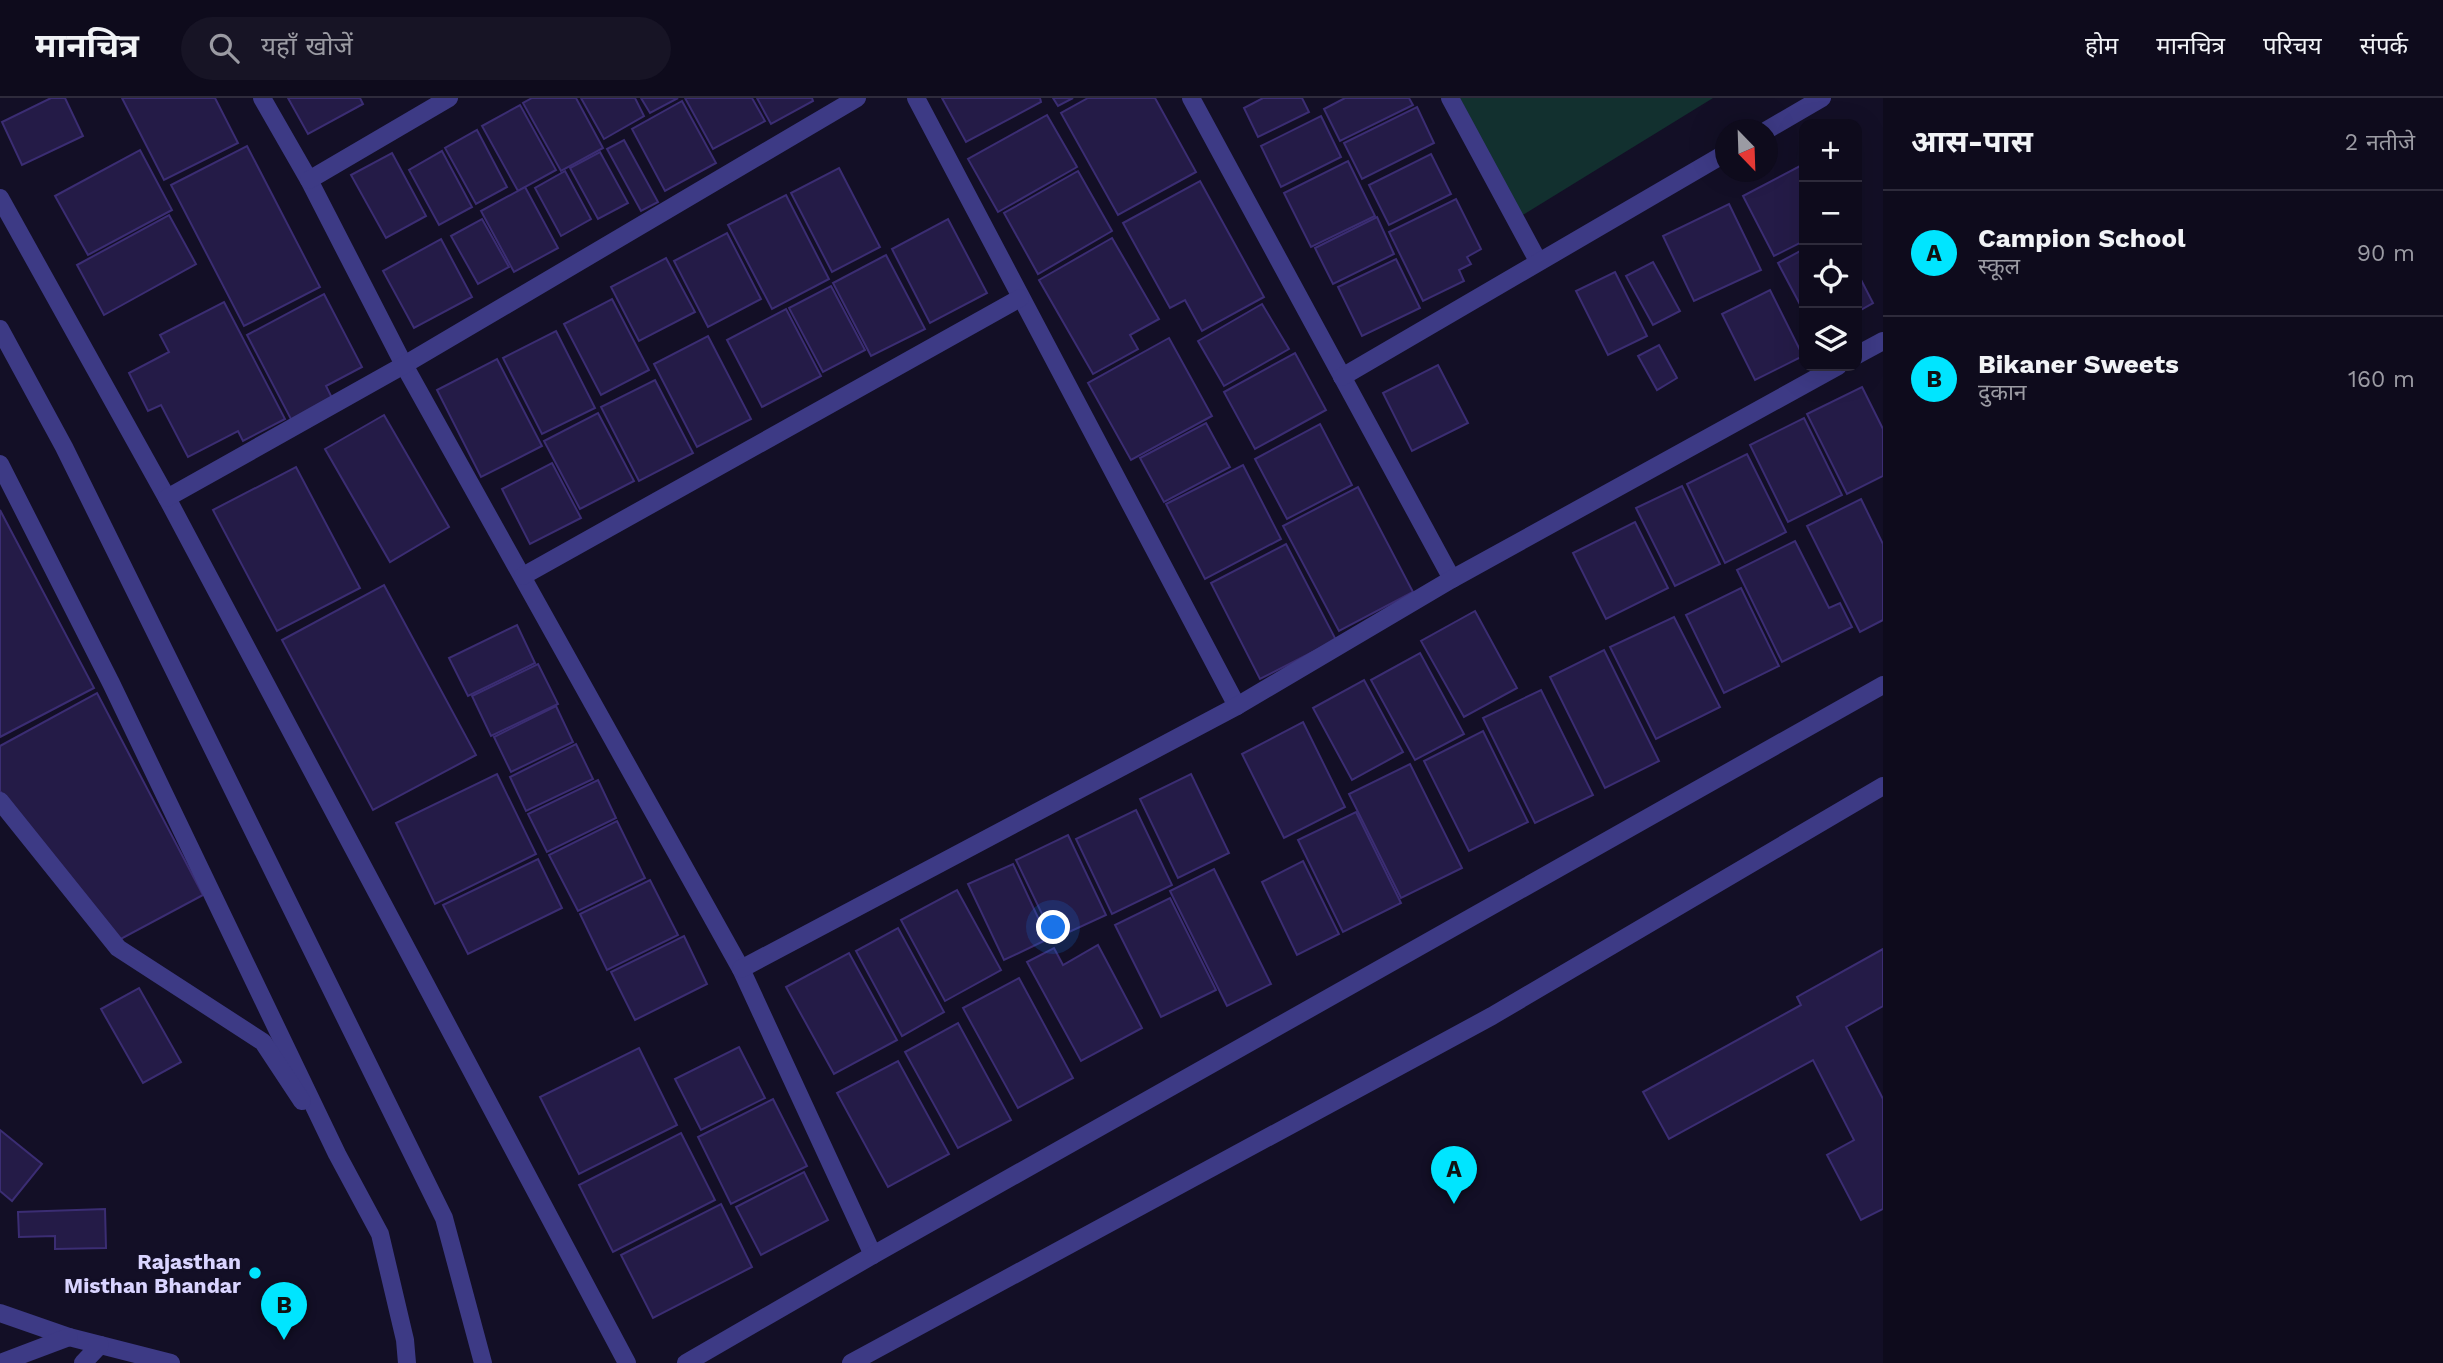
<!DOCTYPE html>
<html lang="hi">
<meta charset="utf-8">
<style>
:root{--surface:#0e0b1c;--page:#171425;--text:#f1f3f6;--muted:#9b9ba3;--line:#2e2b3b;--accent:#00e5ff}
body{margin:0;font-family:"Work Sans","Noto Sans Devanagari",sans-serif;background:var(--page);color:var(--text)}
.controls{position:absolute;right:21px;top:21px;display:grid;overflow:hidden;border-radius:14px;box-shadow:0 7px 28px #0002}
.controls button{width:63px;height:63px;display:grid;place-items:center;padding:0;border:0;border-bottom:2px solid var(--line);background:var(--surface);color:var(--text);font:35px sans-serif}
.compass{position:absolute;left:1715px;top:21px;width:63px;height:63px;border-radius:50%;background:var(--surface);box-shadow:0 7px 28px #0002;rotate:157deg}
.you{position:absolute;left:1054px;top:830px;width:24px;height:24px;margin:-18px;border:5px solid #fff;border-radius:50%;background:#1a73e8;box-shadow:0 0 0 10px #1a73e833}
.badge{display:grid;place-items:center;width:46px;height:46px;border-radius:50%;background:var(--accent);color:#111;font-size:23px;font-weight:700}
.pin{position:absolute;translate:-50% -58px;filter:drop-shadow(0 2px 4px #0008)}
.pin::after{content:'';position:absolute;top:37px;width:24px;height:21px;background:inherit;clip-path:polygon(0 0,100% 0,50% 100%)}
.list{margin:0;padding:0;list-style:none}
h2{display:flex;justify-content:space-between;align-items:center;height:91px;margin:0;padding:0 28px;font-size:30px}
h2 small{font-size:23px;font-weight:400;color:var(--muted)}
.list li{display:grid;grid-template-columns:46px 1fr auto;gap:21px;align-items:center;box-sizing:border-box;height:126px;padding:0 28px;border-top:2px solid var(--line)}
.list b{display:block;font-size:26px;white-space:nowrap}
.list p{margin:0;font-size:23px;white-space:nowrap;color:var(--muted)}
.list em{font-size:23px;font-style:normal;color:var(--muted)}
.icon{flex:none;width:38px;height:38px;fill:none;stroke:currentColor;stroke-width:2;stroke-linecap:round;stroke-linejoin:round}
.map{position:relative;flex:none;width:1883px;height:1265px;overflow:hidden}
header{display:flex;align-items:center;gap:42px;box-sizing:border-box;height:98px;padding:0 35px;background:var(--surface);border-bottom:2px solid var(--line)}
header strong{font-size:33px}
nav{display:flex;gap:38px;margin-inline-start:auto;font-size:24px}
.search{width:490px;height:63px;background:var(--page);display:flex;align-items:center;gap:18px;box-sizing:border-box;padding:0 24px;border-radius:38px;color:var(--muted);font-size:26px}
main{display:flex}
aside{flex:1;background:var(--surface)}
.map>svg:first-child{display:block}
.green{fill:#12302f}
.building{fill:#241b47;stroke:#3b2d73;stroke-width:2}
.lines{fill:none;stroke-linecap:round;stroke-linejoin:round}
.minor{stroke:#3d3a85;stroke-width:18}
.poi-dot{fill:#00e5ff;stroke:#130f26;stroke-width:2.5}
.labels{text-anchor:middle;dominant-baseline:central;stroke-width:6;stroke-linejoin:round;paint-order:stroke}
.poi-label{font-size:21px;font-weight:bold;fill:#d9d4ff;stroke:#130f26;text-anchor:end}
</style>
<header>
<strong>मानचित्र</strong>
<div class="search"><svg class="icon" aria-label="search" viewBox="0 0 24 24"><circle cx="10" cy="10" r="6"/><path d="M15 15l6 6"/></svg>यहाँ खोजें</div>
<nav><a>होम</a><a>मानचित्र</a><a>परिचय</a><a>संपर्क</a></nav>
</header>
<main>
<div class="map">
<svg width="1883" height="1265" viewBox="0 0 1883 1265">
<rect width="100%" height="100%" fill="#130f26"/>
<path class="green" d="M1460,0H1713L1521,118Z"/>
<g class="building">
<path d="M51,0H65L83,38L22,67L2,24Z"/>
<path d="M122,0H215L238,45L164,82Z"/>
<path d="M288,0H360L363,6L308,36Z"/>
<path d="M532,0H576L603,50L561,73L523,5Z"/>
<path d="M581,0H635L644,18L604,41Z"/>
<path d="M641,0H678L650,15Z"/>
<path d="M685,0H752L765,23L713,51Z"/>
<path d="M757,0H812L813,3L771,26Z"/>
<path d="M942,0H1040L1041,4L966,44Z"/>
<path d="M1053,0H1073L1058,8Z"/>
<path d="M1088,0H1155L1196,74L1118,117L1061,15Z"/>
<path d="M1263,0H1302L1309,14L1258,39L1244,10Z"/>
<path d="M1345,0H1409L1413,7L1340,43L1324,11Z"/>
<path d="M682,3L716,65L665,93L632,31Z"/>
<path d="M520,7L556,72L518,93L482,28Z"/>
<path d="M1417,9L1434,45L1362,81L1344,45Z"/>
<path d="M1047,17L1077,69L998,114L968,61Z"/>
<path d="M1321,18L1341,59L1281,89L1261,48Z"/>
<path d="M477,32L507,89L476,106L445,50Z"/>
<path d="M624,42L658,104L641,113L607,51Z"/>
<path d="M247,48L320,189L244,228L171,87Z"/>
<path d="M140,52L172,112L88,157L55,98Z"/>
<path d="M442,53L472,109L439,127L409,72Z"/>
<path d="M600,54L628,105L598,121L570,70Z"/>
<path d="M392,55L426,118L386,140L351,77Z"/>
<path d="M1431,56L1451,96L1389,127L1369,87Z"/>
<path d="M1348,63L1375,118L1311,149L1284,95Z"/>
<path d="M1804,66V143L1774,158L1743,98Z"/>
<path d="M839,70L880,149L832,174L791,95Z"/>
<path d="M565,73L591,121L561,138L535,90Z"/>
<path d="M1078,73L1112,133L1038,176L1004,115Z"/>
<path d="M1200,83L1264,199L1202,233L1185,202L1170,210L1123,125Z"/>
<path d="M525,89L558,150L514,174L481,113Z"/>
<path d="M786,97L829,181L772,211L728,127Z"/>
<path d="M1456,101L1481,151L1467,159L1471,166L1459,172L1464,183L1423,203L1389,134Z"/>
<path d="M1729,106L1761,172L1694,203L1663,138Z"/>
<path d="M169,117L196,166L104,217L77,167Z"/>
<path d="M1377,119L1394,156L1333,186L1315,150Z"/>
<path d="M482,121L509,169L478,186L451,138Z"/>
<path d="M948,121L987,195L930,225L892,151Z"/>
<path d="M727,135L761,201L708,229L674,163Z"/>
<path d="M1112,140L1159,221L1130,237L1138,251L1093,276L1039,182Z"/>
<path d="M441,141L472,199L414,230L383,173Z"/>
<path d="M1804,151V214L1778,165Z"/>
<path d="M886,157L925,231L871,258L833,185Z"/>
<path d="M666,160L695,214L639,243L611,189Z"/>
<path d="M1396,161L1420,210L1362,238L1338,189Z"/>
<path d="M1653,164L1680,213L1653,227L1626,178Z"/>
<path d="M1615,174L1647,238L1608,257L1576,193Z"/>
<path d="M1857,174L1873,205L1857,214Z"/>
<path d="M831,188L865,252L823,274L789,210Z"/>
<path d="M1770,192L1803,258L1755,282L1722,216Z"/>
<path d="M324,196L362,269L326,288L334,304L293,325L247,237Z"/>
<path d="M612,201L649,272L601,297L564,226Z"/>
<path d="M224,204L285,321L243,343L238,333L188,359L161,307L148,313L129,275L169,254L160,237Z"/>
<path d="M1262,206L1289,251L1224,288L1198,243Z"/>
<path d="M786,211L821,278L762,309L727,242Z"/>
<path d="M556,233L595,310L542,336L503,260Z"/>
<path d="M708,238L751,321L697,349L654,266Z"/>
<path d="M1169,240L1212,318L1131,362L1088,285Z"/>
<path d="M1659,247L1677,280L1657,292L1638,258Z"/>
<path d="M1295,255L1326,312L1255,351L1224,294Z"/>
<path d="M497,261L542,348L481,379L437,292Z"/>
<path d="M1438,267L1468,325L1412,353L1383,295Z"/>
<path d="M655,282L693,355L639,383L601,309Z"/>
<path d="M1862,289L1883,331V378L1847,396L1807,316Z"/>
<path d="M598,315L634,383L580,411L544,343Z"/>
<path d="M384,317L449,429L390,464L325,351Z"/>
<path d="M1804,320L1842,397L1788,424L1750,347Z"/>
<path d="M1206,325L1230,369L1164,404L1140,360Z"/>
<path d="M1320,326L1352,387L1287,421L1255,361Z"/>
<path d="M1747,356L1786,434L1725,465L1687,386Z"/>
<path d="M552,365L581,420L530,446L502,391Z"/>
<path d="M1243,367L1281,441L1205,481L1166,406Z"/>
<path d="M296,369L360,490L277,533L213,412Z"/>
<path d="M1682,388L1720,466L1675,488L1636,410Z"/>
<path d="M1358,389L1413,494L1339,533L1283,428Z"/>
<path d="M1861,401L1883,446V522L1860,534L1807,428Z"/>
<path d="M0,412L94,590L0,639Z"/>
<path d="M1635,424L1668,490L1606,521L1573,455Z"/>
<path d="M1795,443L1829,510L1840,505L1852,529L1782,564L1737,472Z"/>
<path d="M1286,446L1336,542L1260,581L1211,485Z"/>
<path d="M384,487L476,657L373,712L282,542Z"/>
<path d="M1741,490L1779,568L1724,595L1686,517Z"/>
<path d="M1475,513L1517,590L1464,619L1421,543Z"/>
<path d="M1674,519L1720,609L1656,641L1610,549Z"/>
<path d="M517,527L535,565L468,598L449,560Z"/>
<path d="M1604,552L1659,663L1605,690L1550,579Z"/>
<path d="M1420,555L1464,636L1415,662L1371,582Z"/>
<path d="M538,566L558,606L491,638L472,598Z"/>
<path d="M1364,582L1403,654L1352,682L1313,610Z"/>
<path d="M1541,592L1593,697L1535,725L1483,620Z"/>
<path d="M97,595L203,797L117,843L0,693V648Z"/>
<path d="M556,608L573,644L511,674L494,639Z"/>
<path d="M1303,624L1345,709L1284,740L1242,656Z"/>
<path d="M1483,633L1528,724L1469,753L1424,663Z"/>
<path d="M576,646L593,681L526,713L510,679Z"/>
<path d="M1410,666L1462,770L1401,800L1349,696Z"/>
<path d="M497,676L536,756L435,806L396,725Z"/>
<path d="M1191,676L1229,755L1178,780L1140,701Z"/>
<path d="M598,682L616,720L547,754L528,716Z"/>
<path d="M1136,712L1172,787L1112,816L1076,741Z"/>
<path d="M1356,714L1401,805L1343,834L1298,742Z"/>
<path d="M617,723L645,780L578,813L549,757Z"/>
<path d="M1068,737L1106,817L1054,841L1016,762Z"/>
<path d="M538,761L562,810L468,856L443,807Z"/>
<path d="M1303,763L1339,836L1297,857L1262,784Z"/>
<path d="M1013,766L1048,841L1004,862L968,786Z"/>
<path d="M1214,771L1271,886L1227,908L1170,793Z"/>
<path d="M650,782L678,837L607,872L580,816Z"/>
<path d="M957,792L1001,872L945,903L901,822Z"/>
<path d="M1170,800L1216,892L1161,919L1115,827Z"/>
<path d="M898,830L944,914L902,938L856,853Z"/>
<path d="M684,838L707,886L635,922L611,874Z"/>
<path d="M1098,847L1142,930L1081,963L1027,864L1054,850L1063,867Z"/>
<path d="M1883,851V908L1846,929L1883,1001V1111L1861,1122L1827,1057L1854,1042L1813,962L1669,1041L1643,994L1801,907L1797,899Z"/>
<path d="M849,855L897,942L834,976L786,889Z"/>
<path d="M1019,880L1073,980L1018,1010L963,910Z"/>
<path d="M139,890L181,964L143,985L101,911Z"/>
<path d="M958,925L1011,1022L958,1050L905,954Z"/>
<path d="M739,949L765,1000L701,1032L675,981Z"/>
<path d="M639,950L677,1027L579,1076L540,999Z"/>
<path d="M898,963L949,1056L888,1089L837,995Z"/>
<path d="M773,1001L807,1068L731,1106L698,1039Z"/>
<path d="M0,1032L42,1066L12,1103L0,1093Z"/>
<path d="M681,1035L715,1102L613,1154L579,1087Z"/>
<path d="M804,1074L828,1122L761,1157L736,1109Z"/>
<path d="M721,1106L752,1169L653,1220L621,1157Z"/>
<path d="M105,1111L106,1150L55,1151V1138L19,1139L18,1114Z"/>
</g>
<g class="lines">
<g class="minor">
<path d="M262,0L309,82L404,267L741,871L873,1157"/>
<path d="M916,0L1237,608"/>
<path d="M1191,0L1452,481"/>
<path d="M1450,0L1538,163"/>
<path d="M1767,32L1822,0"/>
<path d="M309,82L449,0"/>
<path d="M0,100L167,400L627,1265"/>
<path d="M0,231L64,349L444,1120L483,1265"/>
<path d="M1857,257L1883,243"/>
<path d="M1342,279L1726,55"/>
<path d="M0,366L111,585L337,1056L380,1136L405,1242L407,1265"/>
<path d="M167,400L404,267L857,0"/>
<path d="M523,478L1020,200"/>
<path d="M0,703L118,850L263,944L302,1003"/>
<path d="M741,871L1237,608L1452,481L1838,268"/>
<path d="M0,1215L69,1239L171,1265"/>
<path d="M0,1265L69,1239"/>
<path d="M83,1265L100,1247"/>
<path d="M686,1265L873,1157L1883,587"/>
<path d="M851,1265L1492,918L1883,688"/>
</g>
</g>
<circle class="poi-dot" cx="255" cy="1175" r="7"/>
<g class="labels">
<g class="poi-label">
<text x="241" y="1163">Rajasthan<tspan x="241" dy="24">Misthan Bhandar</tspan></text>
</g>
</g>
</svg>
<div class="controls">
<button>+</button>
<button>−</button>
<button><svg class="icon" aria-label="locate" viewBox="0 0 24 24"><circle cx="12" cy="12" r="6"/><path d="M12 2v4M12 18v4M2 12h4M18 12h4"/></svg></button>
<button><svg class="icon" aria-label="layers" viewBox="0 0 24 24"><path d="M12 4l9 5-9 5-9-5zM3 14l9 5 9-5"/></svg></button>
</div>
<svg class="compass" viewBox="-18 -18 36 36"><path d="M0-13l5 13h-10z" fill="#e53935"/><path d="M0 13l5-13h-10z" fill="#9b9ba3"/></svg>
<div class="you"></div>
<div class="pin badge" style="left:1454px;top:1106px">A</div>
<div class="pin badge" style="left:284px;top:1242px">B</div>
</div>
<aside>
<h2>आस-पास<small>2 नतीजे</small></h2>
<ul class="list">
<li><span class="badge">A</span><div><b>Campion School</b><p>स्कूल</p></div><em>90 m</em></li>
<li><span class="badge">B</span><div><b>Bikaner Sweets</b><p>दुकान</p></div><em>160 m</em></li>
</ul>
</aside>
</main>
